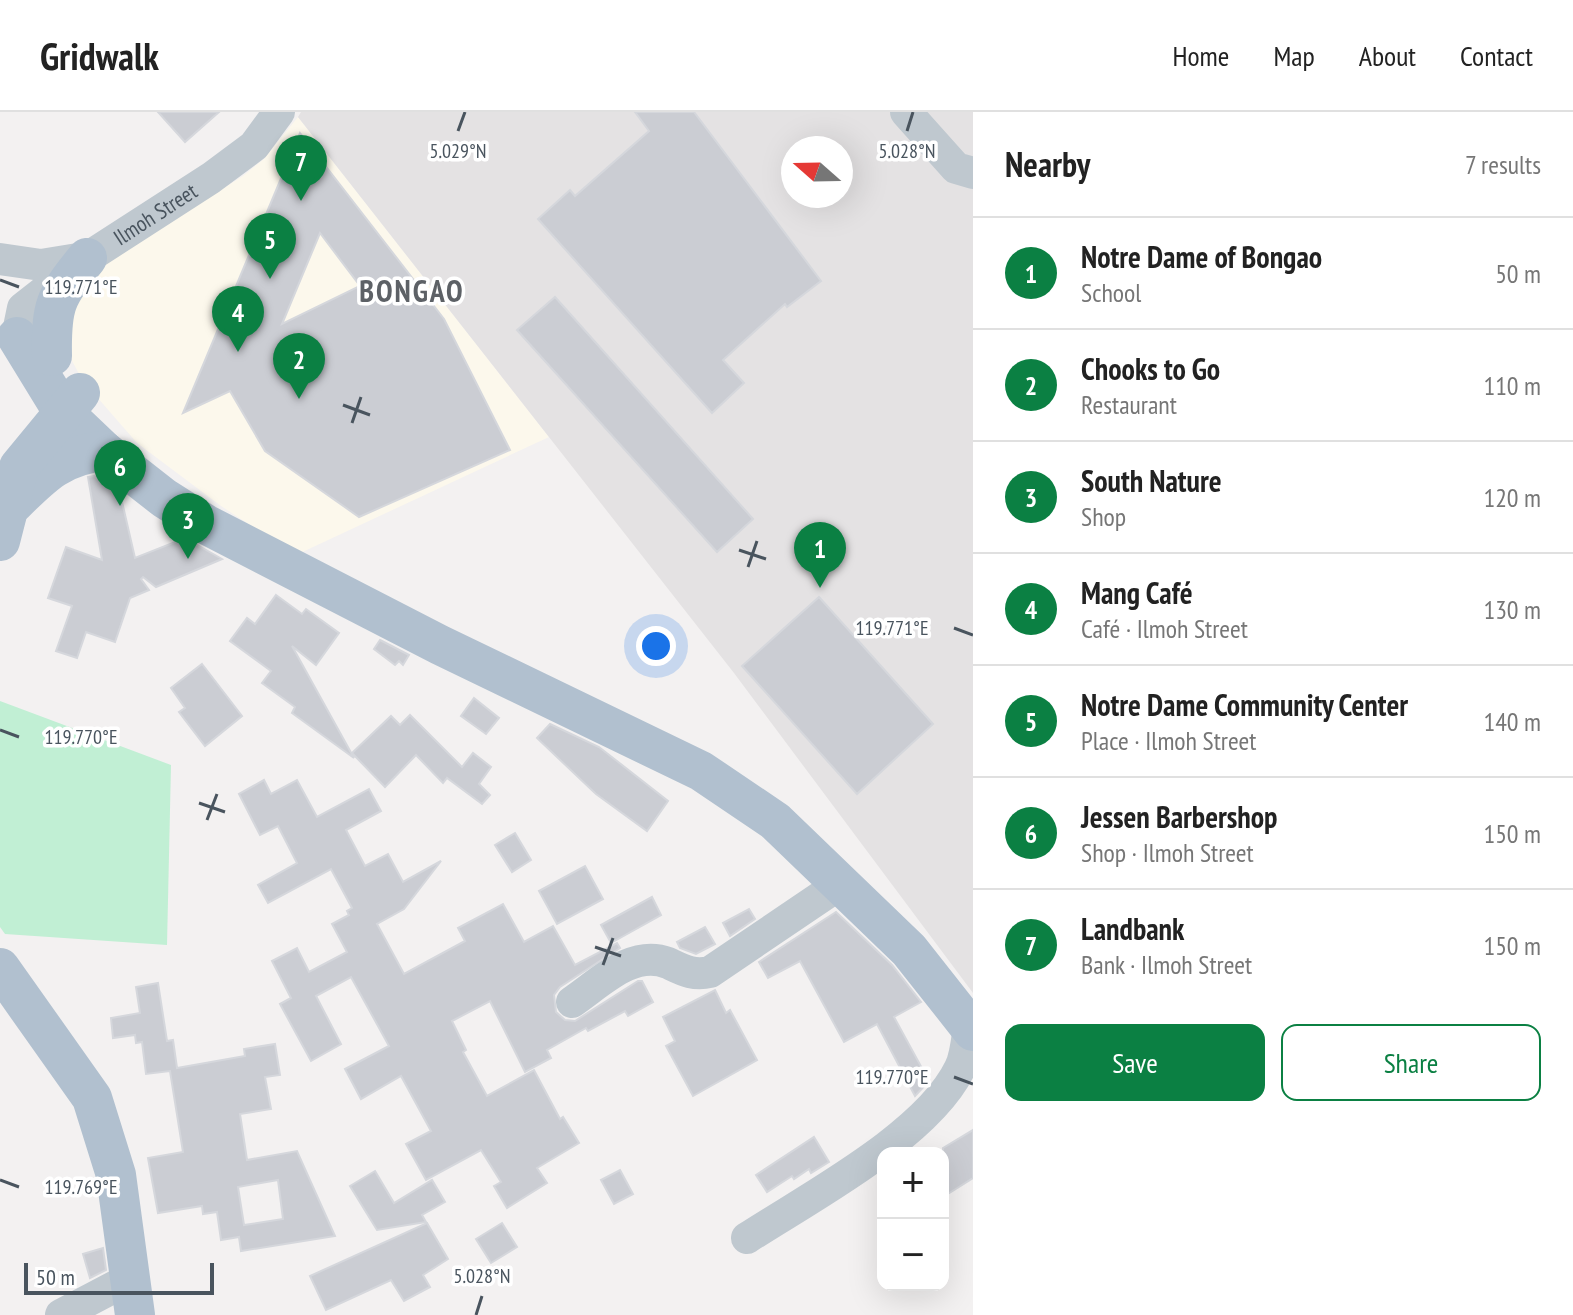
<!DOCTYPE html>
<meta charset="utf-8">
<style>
:root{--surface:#fff;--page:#f2f2f2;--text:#222;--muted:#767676;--line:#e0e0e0;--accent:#0b8043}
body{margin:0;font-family:"PT Sans Narrow",sans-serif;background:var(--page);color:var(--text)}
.controls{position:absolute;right:24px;bottom:24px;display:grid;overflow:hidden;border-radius:16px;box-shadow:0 8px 32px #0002}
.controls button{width:72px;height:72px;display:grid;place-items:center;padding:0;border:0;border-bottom:2px solid var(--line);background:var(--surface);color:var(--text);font:40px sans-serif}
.compass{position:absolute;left:781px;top:24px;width:72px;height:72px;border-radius:50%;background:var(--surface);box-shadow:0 8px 32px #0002;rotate:290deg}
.scale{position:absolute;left:24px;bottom:20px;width:190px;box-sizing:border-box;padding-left:8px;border:4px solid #49545e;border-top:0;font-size:22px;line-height:28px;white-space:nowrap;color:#49545e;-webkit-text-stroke:6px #fff;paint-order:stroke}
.you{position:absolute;left:656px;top:534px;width:28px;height:28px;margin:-20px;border:6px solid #fff;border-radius:50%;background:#1a73e8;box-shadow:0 0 0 12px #1a73e833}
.badge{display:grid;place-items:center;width:52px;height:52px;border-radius:50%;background:var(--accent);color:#fff;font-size:26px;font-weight:700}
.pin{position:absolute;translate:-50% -66px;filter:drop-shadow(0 2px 4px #0008)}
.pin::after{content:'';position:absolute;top:42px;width:28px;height:24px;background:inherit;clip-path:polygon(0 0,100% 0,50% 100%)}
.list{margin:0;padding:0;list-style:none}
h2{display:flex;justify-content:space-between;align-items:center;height:104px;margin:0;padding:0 32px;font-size:34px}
h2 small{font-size:26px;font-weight:400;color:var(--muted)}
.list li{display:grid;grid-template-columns:52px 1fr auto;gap:24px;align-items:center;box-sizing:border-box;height:112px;padding:0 32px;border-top:2px solid var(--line)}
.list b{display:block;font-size:30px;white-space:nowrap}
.list p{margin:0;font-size:26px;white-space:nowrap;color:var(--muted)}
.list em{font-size:26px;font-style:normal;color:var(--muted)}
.actions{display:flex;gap:16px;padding:24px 32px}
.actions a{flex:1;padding:18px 0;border:2px solid var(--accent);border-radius:16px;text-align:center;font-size:28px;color:var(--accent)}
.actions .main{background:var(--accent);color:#fff}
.map{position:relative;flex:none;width:973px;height:1203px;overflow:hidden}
header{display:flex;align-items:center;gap:48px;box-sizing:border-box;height:112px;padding:0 40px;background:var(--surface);border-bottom:2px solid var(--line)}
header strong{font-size:38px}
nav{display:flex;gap:44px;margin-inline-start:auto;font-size:28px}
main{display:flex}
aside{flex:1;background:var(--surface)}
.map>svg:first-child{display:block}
.commercial{fill:#fcf8ec}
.education{fill:#e4e2e3;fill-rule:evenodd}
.green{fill:#c1efd4}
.building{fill:#cbcdd3;stroke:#d5d7dc;stroke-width:2;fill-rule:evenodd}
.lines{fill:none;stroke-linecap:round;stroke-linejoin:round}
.minor{stroke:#bfc8cf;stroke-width:32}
.major{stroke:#b1c0cf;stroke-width:40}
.ticks{fill:none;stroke:#49545e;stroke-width:3}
.labels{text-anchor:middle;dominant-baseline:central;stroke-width:7;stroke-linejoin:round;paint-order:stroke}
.street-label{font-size:22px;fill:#49545e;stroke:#fff}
.district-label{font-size:30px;font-weight:bold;letter-spacing:2px;fill:#5d6166;stroke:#fff}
.ticks-label{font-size:20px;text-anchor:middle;fill:#49545e;stroke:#fff;stroke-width:7;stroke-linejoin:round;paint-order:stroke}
</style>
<header>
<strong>Gridwalk</strong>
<nav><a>Home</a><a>Map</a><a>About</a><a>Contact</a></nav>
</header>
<main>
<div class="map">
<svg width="973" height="1203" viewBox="0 0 973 1203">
<rect width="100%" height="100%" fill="#f3f1f1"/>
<path class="commercial" d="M298,5L549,325L296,443L221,394L137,331L83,269L71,247L66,208L103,152L243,64L264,47Z"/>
<path class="education" d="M301,0H973V881L734,561L298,5ZM793,36H841V84H793Z"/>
<path class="green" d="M0,589L171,653L167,833L5,822L0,815Z"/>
<g class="building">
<path d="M158,0H219L185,30Z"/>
<path d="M635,0H694L821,169L787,195L785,192L723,248L744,271L712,301L538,107L570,78L575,84L649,19Z"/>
<path d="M300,21L444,207L510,338L359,405L265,339L230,279L183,301ZM320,121L360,174L282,212Z"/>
<path d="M555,185L753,407L717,440L517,218Z"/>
<path d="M94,364L120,381L135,446L185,426L222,447L156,475L143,465L141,467L149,478L130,486L115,530L86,520L77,546L56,539L72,494L48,486L66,435L102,448L88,365Z"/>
<path d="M276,483L302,502L306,497L339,521L316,553L292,534L354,646L292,601L295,595L262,571L271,559L230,529L247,506L255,512Z"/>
<path d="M819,485L933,612L857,682L742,554Z"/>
<path d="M380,528L409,543L403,553L399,549L395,553L374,537Z"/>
<path d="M202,552L242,604L205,634L179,600L185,596L171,576Z"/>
<path d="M474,586L499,606L486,622L461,604Z"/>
<path d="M410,603L462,655L473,641L491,655L479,672L490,683L482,692L447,666L443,671L416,643L385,675L352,641L391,604L400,613Z"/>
<path d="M550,612L599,635L668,689L647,719L596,682L537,626Z"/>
<path d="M264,668L271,682L297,668L317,705L369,677L381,699L346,718L365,754L388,742L403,770L441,749L404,797L377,812L404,862L465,829L458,816L503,792L524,830L553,814L575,853L617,831L620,836L560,875L554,883L556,900L565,908L575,909L638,869H642L653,890L628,904L625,899L588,919L586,916L547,938L551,946L525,960L490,889L452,909L466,938L463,940L487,984L534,958L560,1007L563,1005L579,1031L537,1056L547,1071L507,1096L494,1074L501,1070L481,1038L426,1068L406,1032L431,1019L401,964L361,987L345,957L389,934L351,865L316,884L341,932L311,949L280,892L291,886L272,849L297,836L309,860L347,840L332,812L349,803L347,799L352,796L331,757L268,791L258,773L297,751L278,714L260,723L239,682Z"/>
<path d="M515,721L531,748L512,760L495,733Z"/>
<path d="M585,754L603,787L557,812L539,779Z"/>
<path d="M652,785L661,803L611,831L601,813Z"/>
<path d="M749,797L755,807L730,824L723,811Z"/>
<path d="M836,800L892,853L921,890L894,905L929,969L915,984L877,912L844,930L800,849L768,866L759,850Z"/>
<path d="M705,815L715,832L696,842L680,836L677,830Z"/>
<path d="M158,871L167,929L173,928L177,956L245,944L244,937L275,932L280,963L265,965L271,997L240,1002L247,1048L297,1039L335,1124L241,1139L239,1125L221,1128L217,1100L203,1102L202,1094L158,1101L148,1046L183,1040L170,959L146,962L142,930L136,931L135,923L113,926L111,906L140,901L136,875ZM278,1068L283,1107L244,1113L238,1075Z"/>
<path d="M715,878L726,901L730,898L757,948L693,984L666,934L675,929L663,905Z"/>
<path d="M973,1018V1066L943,1085V1036Z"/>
<path d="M814,1025L829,1050L811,1061L809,1057L794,1067L792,1064L767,1080L756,1063Z"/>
<path d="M620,1058L633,1082L614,1092L601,1068Z"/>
<path d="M375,1059L394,1091L432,1068L445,1090L422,1103L426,1110L377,1118L350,1074Z"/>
<path d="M427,1111L448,1147L423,1163L430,1175L404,1189L391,1168L326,1198L310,1164Z"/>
<path d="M502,1111L517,1135L491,1151L476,1127Z"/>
<path d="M103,1136L106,1158L90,1166L83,1142Z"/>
</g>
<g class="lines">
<g class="minor">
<path d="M906,0L956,56L973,61"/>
<path d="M0,147L41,153L84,146"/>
<path id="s1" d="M17,225L23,196L87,146L211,66L254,34L279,0"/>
<path d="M572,890C600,871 632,837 668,851C683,858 693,864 710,860L840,772"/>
<path d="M747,1126C810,1085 928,1023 960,956C966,944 967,927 969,914"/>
<path d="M61,1203L131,1166"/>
</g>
<g class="major">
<path d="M17,225L63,300L104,339L164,386L205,412L440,533L701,659L775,709L909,838L973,919"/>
<path d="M52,244C51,193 55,185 87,146"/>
<path d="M14,391C43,362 62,343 104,339"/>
<path d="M0,429L19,355L80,281"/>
<path d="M0,856L92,986L116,1063L135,1203"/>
</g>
</g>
<path class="ticks" d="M458,19L465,0M907,19L913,0M0,168L19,175M343,293L370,303M352,311L361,285M739,438L766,447M748,455L757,429M954,516L973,523M0,618L19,625M199,691L225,700M207,708L217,682M595,835L621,844M603,853L613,826M954,965L973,972M0,1068L19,1075M476,1203L482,1184"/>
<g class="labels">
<g class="street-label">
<text stroke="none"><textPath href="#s1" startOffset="192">Ilmoh Street</textPath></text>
</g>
<g class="district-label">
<text x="412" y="178">BONGAO</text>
</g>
</g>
<g class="ticks-label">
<text x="458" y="46">5.029°N</text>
<text x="907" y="46">5.028°N</text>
<text x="81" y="182">119.771°E</text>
<text x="892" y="523">119.771°E</text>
<text x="81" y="632">119.770°E</text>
<text x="892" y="972">119.770°E</text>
<text x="81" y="1082">119.769°E</text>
<text x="482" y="1171">5.028°N</text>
</g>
</svg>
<div class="controls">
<button>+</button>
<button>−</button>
</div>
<svg class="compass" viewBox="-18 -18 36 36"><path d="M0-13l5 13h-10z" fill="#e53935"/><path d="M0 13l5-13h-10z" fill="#767676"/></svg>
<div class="scale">50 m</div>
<div class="you"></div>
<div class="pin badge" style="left:820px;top:476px">1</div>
<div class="pin badge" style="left:299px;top:287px">2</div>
<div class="pin badge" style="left:188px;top:447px">3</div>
<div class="pin badge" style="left:238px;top:240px">4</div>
<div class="pin badge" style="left:270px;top:167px">5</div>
<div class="pin badge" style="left:120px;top:394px">6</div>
<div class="pin badge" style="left:301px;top:89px">7</div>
</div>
<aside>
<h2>Nearby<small>7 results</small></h2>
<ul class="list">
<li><span class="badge">1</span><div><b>Notre Dame of Bongao</b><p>School</p></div><em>50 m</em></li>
<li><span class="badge">2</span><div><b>Chooks to Go</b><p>Restaurant</p></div><em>110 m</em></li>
<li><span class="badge">3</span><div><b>South Nature</b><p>Shop</p></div><em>120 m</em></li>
<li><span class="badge">4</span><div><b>Mang Café</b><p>Café · Ilmoh Street</p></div><em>130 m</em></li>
<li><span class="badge">5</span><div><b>Notre Dame Community Center</b><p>Place · Ilmoh Street</p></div><em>140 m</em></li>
<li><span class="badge">6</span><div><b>Jessen Barbershop</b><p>Shop · Ilmoh Street</p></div><em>150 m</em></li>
<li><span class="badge">7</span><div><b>Landbank</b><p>Bank · Ilmoh Street</p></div><em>150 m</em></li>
</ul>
<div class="actions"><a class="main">Save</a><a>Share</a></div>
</aside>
</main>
